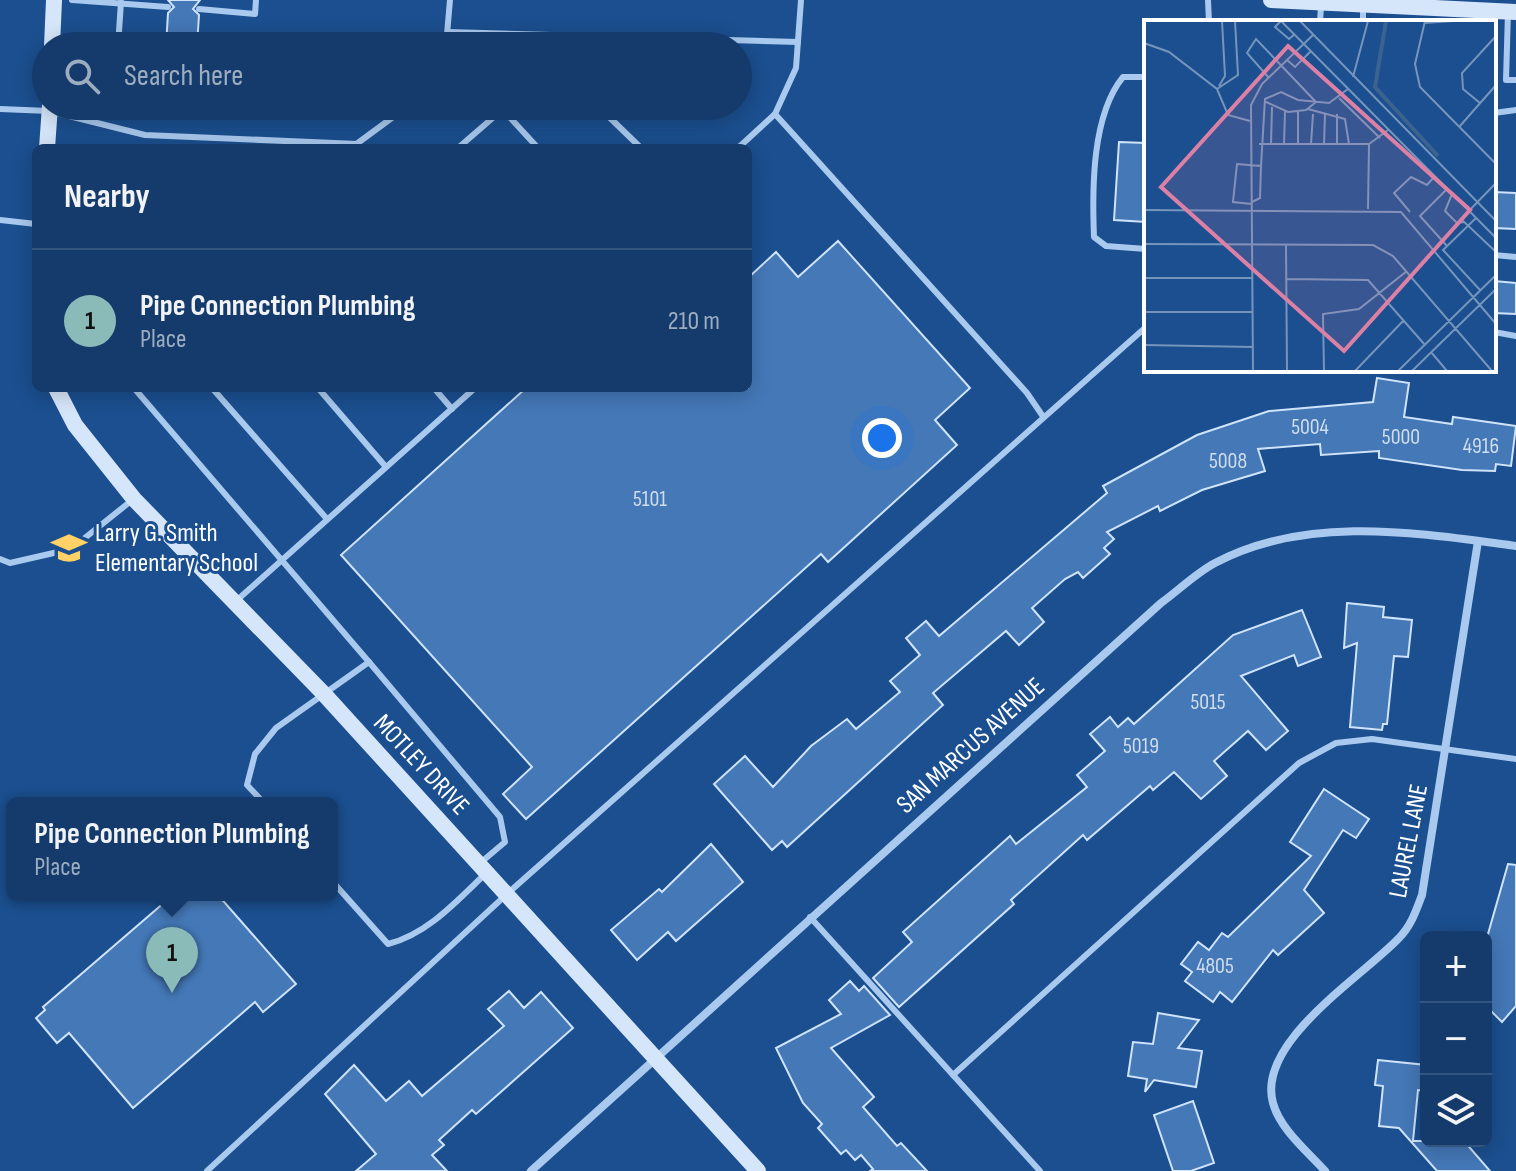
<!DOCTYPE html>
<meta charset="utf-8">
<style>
:root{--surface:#143b6b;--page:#1d4271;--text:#f1f3f6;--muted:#9dadc1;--line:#33557e;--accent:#8bbbb9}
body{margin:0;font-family:"Sofia Sans Condensed",sans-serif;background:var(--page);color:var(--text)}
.controls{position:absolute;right:24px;bottom:24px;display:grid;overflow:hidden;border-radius:12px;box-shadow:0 4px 20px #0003}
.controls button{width:72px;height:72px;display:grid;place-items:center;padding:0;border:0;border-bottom:2px solid var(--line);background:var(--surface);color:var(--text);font:40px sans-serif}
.you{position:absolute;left:882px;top:438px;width:28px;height:28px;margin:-20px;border:6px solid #fff;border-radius:50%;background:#1a73e8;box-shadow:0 0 0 12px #1a73e833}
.badge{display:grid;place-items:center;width:52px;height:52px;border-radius:50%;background:var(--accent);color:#111;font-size:26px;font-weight:700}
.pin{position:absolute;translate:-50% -66px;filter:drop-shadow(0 2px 4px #0008)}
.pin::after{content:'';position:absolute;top:42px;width:28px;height:24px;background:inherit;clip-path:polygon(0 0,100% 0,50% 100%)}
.popup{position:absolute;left:6px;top:797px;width:332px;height:104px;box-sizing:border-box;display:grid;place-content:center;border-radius:12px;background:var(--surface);filter:drop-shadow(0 2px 6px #0005);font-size:26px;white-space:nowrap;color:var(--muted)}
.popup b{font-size:30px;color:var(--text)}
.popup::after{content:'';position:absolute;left:50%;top:100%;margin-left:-16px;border:16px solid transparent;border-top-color:var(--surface)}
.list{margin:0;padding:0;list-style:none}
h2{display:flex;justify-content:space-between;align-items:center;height:104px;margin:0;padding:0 32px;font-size:34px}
h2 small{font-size:26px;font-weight:400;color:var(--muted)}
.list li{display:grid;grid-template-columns:52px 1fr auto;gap:24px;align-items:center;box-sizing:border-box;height:144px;padding:0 32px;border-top:2px solid var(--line)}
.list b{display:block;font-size:30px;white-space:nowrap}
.list p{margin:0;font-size:26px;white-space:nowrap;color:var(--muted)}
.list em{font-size:26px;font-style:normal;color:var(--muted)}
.icon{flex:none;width:44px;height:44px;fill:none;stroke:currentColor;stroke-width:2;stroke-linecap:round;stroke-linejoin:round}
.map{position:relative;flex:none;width:1516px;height:1171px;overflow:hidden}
.search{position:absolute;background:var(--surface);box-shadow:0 4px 20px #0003;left:32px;top:32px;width:720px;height:88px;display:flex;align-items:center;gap:20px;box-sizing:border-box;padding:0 28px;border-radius:44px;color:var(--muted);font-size:30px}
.panel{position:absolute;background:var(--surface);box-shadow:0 4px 20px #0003;left:32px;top:144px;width:720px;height:248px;border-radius:12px}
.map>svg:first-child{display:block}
.building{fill:#4478b7;stroke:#cfe3fa;stroke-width:2}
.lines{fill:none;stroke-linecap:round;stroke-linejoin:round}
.lane{stroke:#a9c9ee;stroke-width:6}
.street{stroke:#a9c9ee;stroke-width:8}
.secondary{stroke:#d6e6fa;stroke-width:16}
.labels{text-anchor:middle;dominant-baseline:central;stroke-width:6;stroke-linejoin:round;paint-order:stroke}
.number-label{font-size:22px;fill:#d0dded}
.poi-label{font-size:26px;fill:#fff;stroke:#1b4f8f;text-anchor:start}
.street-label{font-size:26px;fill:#fff;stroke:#1b4f8f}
.inset-river{fill:none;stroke:#3c6290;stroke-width:4}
.inset-road{fill:none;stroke:#7695bc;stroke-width:2}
.view{fill:#dd80a5;fill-opacity:0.15;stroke:#dd80a5;stroke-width:4}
.inset-edge{fill:none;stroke:#fff;stroke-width:4}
</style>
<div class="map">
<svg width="1516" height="1171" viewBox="0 0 1516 1171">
<rect width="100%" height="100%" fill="#1b4f8f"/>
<g class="building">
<path d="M168,0H200L193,9L199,15L197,46H166L168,13L174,7Z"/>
<path d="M1119,142L1146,143V222L1114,220Z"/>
<path d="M1494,192L1516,193V229L1494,228Z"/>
<path d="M838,241L970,388L935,420L957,445L828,562L821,554L526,819L503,794L532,767L341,555L526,388H748V278L776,252L798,277Z"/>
<path d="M1494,281L1516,283V314L1494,313Z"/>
<path d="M1377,378L1409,383L1404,417L1452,424L1453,417L1516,426L1511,466L1496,464L1495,471L1462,470L1379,458V451L1321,455L1320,444L1258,449L1265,471L1202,490L1160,511L1158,506L1107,532L1114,539L1104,548L1110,554L1083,578L1078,572L1065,579L1032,608L1044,622L1019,645L1006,631L933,693L943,705L787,847L782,841L772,850L714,784L745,756L773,787L811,746L847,719L856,729L900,692L890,681L920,655L906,638L926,621L939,636L1107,493L1103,486L1197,435L1269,411L1373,402Z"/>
<path d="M1347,603L1384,607L1383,617L1412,620L1408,657L1394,656L1387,724H1383L1382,730L1350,727L1357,643L1344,648Z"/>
<path d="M1302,610L1321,657L1298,666L1294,655L1241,676L1288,731L1266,750L1248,731L1214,761L1227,776L1201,799L1174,772L1153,790L1150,786L1087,840L1083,835L1011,900L1014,904L899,1007L873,978L912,942L903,932L1010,836L1016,844L1087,787L1077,775L1105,751L1090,734L1110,717L1118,727L1128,718L1134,724L1233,635Z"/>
<path d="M1324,789L1369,819L1356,838L1343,830L1304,890L1324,913L1278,955L1273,950L1232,1002L1220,992L1213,1002L1185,981L1192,972L1181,964L1198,942L1209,950L1222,933L1228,937L1311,856L1290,842Z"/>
<path d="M711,844L743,882L676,941L668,932L637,960L611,930L659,889L662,892Z"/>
<path d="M1508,864L1516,865V1006L1502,1022L1486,1006V941Z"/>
<path d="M173,895H218L296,984L263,1012L255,1002L133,1108L69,1033L57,1043L36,1018L45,1010L43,1007Z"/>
<path d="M850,981L859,991L864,986L890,1015L831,1048L874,1097L863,1107L897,1146L901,1143L927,1171H870L873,1169L861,1155L855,1160L846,1150L841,1154L818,1128L822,1124L803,1103L776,1048L841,1014L829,1000Z"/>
<path d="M509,991L524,1008L541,992L573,1028L476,1114L472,1110L439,1140L444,1145L432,1155L447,1171H356L376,1154L325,1094L354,1065L386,1101L409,1081L422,1096L504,1026L488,1009Z"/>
<path d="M1158,1013L1199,1020L1178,1048L1202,1051L1196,1087L1154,1080L1145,1092L1147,1079L1128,1076L1133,1042L1153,1044Z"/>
<path d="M1378,1060L1426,1065V1091L1418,1090L1413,1141H1464L1490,1171H1437L1399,1128L1379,1126L1383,1086L1375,1085Z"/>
<path d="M1193,1101L1214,1163L1191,1171H1173L1154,1115Z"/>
</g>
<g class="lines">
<g class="lane">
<path d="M72,0L168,7"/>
<path d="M1208,0L1209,22"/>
<path d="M199,9L255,14L256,0"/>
<path d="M1508,12L1506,80H1516"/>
<path d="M1320,22L1321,6"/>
<path d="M1363,22V8"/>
<path d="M448,32L798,42"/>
<path d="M118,46L121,2"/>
<path d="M446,46L450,0"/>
<path d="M1146,77H1123C1092,115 1092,188 1094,237L1106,246L1146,249"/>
<path d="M581,106L606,114L641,148"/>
<path d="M0,109L49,111L145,135L357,144V148"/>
<path d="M503,110L538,148"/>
<path d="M1494,113L1516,110"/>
<path d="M775,114L1027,393L1042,415"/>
<path d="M351,148L408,106"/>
<path d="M458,148L503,109L519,106"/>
<path d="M738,148L775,114L796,68L801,0"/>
<path d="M0,220L36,224"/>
<path d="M1494,255L1516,257"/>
<path d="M1494,332L1516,336"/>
<path d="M134,388L369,662"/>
<path d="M212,388L327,519"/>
<path d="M318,388L386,467"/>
<path d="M434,388L452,409"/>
<path d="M0,559L10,563L71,549L131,501"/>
<path d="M236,601L475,388"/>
<path d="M264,803L247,785L255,754L276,728L369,662L500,817L505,842L479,864"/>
<path d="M332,881L388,944C427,934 456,902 484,875"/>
<path d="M810,917L1040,1171"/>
<path d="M953,1075L1299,763L1336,743L1372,739L1516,759"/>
<path d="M207,1171L507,894L1146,327"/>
</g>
<g class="street">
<path d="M531,1171L1161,603C1179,590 1196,573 1215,563C1307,514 1418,533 1516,546"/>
<path d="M1325,1171C1307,1151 1280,1129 1273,1103C1256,1042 1362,977 1399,938C1411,926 1416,911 1422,895L1478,541"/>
</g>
<g class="secondary">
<path d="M1271,0L1516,12"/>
<path d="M52,46L54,0"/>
<path d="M47,148L50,106"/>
<path d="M56,388L75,425L134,499L324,694L758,1171"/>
</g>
</g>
<defs>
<g id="school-bare" transform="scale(2.76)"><path d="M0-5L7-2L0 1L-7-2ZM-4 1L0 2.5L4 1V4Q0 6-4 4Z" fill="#ffd166" stroke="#1b4f8f" stroke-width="2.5" paint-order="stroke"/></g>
</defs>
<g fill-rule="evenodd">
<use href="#school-bare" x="69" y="548"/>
</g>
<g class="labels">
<g class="number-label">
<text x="1310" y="427">5004</text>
<text x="1401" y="437">5000</text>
<text x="1481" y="446">4916</text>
<text x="1228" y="461">5008</text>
<text x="650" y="499">5101</text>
<text x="1208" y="702">5015</text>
<text x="1141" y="746">5019</text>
<text x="1215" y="966">4805</text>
</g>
<g class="poi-label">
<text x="95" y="533">Larry G. Smith<tspan x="95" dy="30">Elementary School</tspan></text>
</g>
<g class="street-label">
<text transform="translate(971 746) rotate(-42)">SAN MARCUS AVENUE</text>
<text transform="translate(421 765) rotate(47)">MOTLEY DRIVE</text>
<text transform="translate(1409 841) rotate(-79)">LAUREL LANE</text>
</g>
</g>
<g transform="translate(1144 20)">
<rect width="352" height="352" fill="#1b4f8f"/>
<path class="inset-river" d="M242,1L231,67L294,136"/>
<path class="inset-road" d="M137,1L131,7L145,19L151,14M137,1L352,218M156,1L352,201M281,1L271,44L276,67L352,144M281,3L309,1M0,23L25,32L73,69L84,95L106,101M143,40L151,47L167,31M209,57L224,1M75,66L81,56L78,1M73,69L94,55L91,1M195,78L236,118M120,81L144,92L162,90L172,82L112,19L103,33L125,58M336,83L319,69L318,53L352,16M164,89L201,99L205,124M193,94V124M316,106L352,65M115,124H225L244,110M127,124L128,87M140,124L141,91M154,124V92M167,124L169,94M180,124L181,94M117,146L121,79L137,72L154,80L185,83L204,69M352,163L317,199L352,232M303,169L276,196L303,226M308,174L301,191L313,203L320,202M108,182L116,178L117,146L93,144L89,182L108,184M224,189L225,124M0,190L257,192L352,304M266,192L250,173L267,157L283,165L290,157M332,198L299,230L336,270M0,224L229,225L249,236L348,351M142,224L143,351M0,258H109M142,259L224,260L281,325M0,292H109M0,325L109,327M287,332L303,351M109,351L107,85L118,64L169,15M180,351L179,294L215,289L263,251M211,351L260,300M254,351L352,255M268,351L352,269"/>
<path class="view" d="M144,26L326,190L200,331L17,167Z"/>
<rect width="352" height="352" class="inset-edge"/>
</g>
</svg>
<div class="controls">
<button>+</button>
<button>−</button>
<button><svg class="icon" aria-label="layers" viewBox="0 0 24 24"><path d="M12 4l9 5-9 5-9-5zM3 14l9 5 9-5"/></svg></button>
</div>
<div class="you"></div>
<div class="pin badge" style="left:172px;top:993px">1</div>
<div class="popup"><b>Pipe Connection Plumbing</b>Place</div>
<div class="search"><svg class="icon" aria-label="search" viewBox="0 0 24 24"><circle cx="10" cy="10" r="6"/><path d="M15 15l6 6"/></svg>Search here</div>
<section class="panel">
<h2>Nearby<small></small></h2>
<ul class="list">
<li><span class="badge">1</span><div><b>Pipe Connection Plumbing</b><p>Place</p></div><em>210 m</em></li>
</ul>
</section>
</div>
